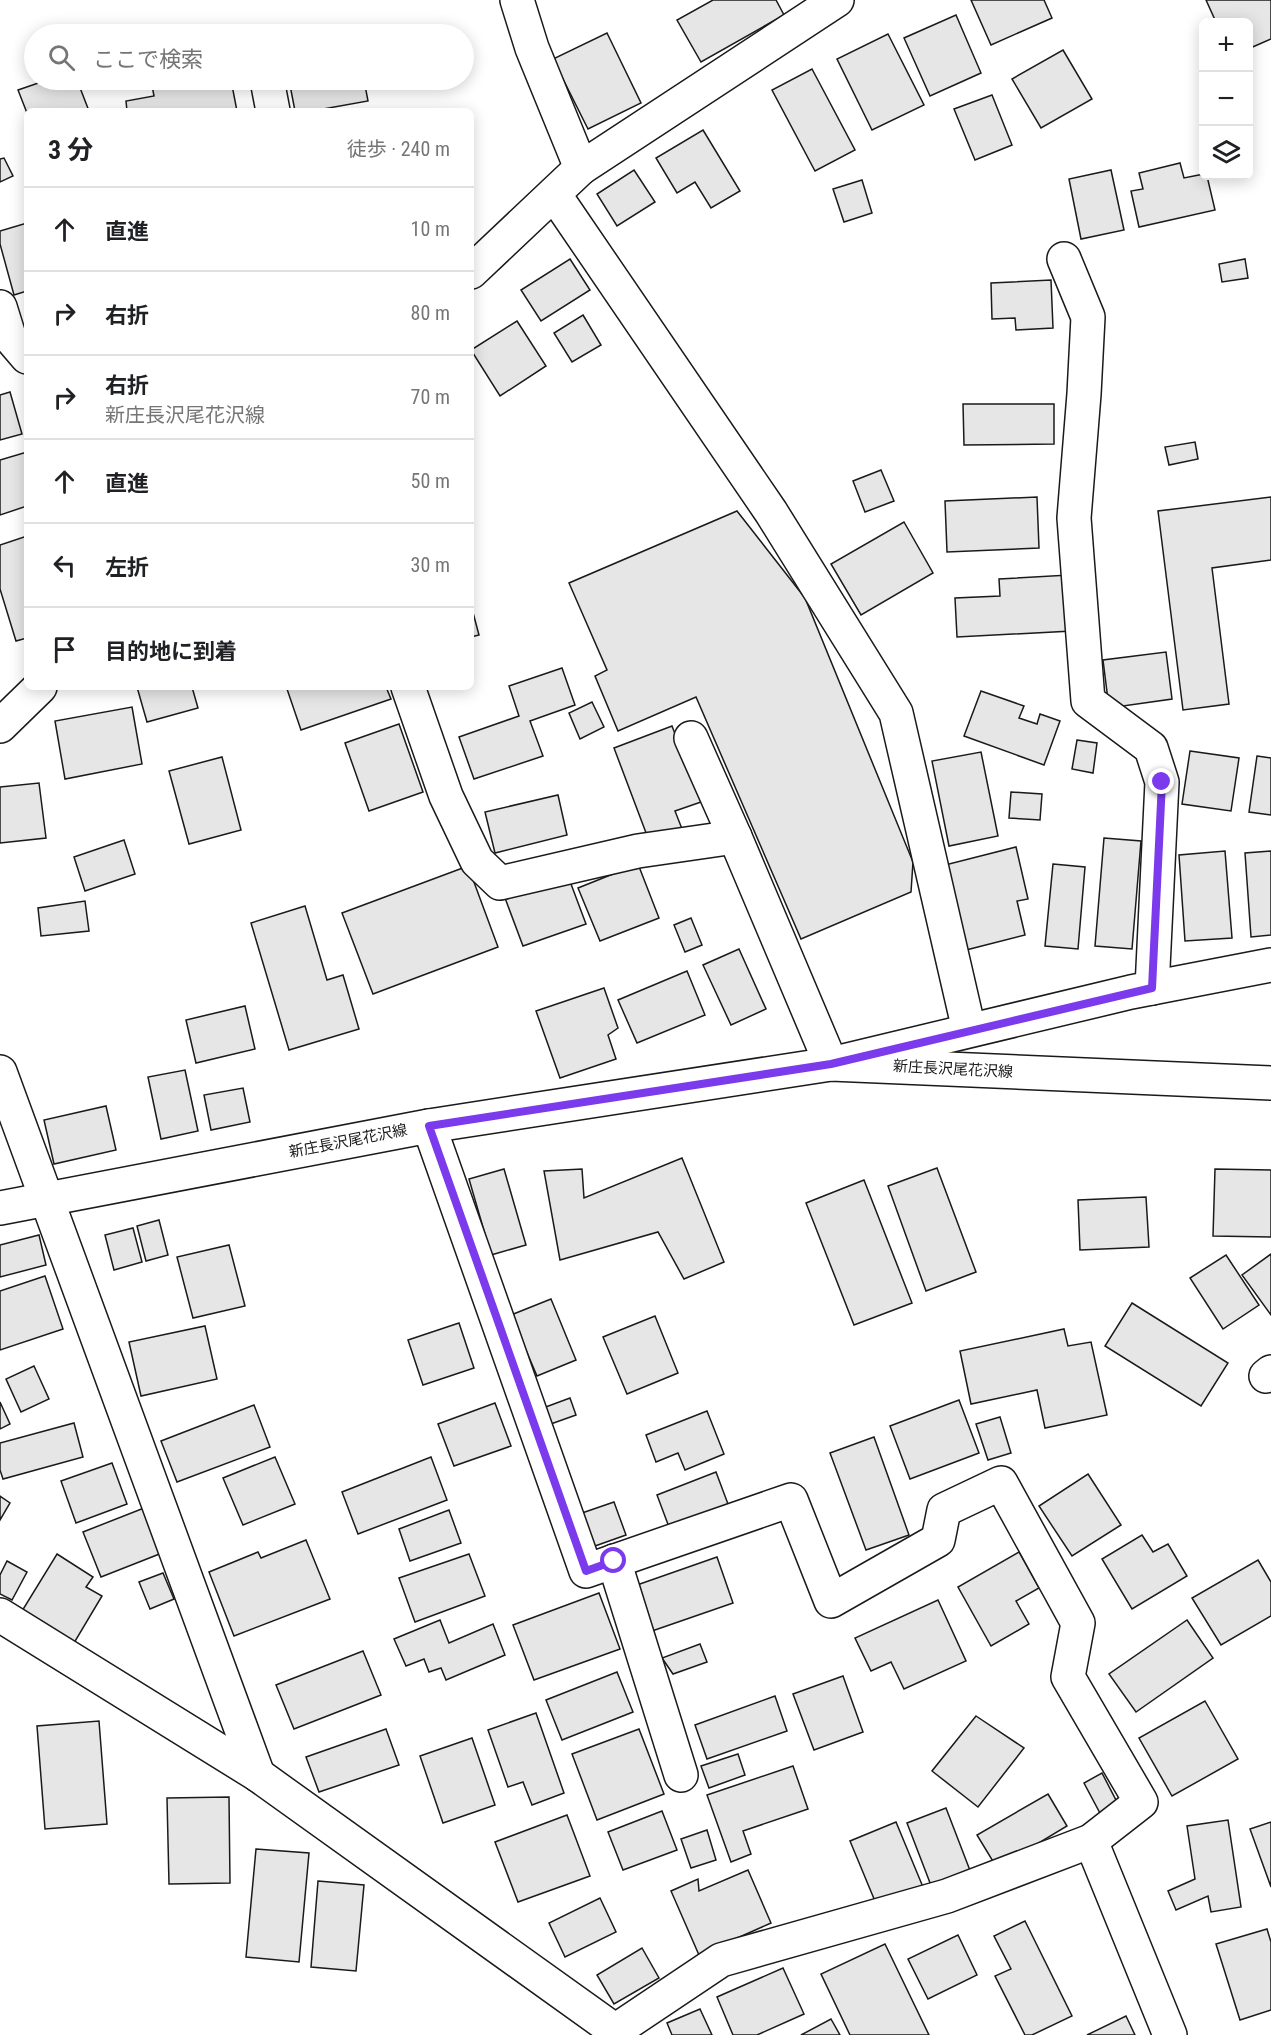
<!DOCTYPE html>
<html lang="ja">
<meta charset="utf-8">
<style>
:root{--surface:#fff;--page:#f2f2f2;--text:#202124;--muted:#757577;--line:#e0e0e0}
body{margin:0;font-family:"Roboto Condensed","Noto Sans JP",sans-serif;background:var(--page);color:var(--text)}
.controls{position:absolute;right:18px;top:18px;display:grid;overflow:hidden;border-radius:9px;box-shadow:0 3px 15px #0003}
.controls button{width:54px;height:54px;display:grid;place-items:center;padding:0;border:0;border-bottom:2px solid var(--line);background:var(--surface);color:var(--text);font:30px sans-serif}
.stop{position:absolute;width:18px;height:18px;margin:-14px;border:4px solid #7c3aed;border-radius:50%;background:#fff}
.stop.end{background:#7c3aed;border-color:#fff;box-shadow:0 2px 6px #0008}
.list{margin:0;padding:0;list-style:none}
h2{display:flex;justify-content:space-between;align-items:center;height:78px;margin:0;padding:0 24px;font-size:26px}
h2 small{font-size:20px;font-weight:400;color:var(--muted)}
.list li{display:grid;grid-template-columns:39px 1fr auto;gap:18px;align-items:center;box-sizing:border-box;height:84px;padding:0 24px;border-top:2px solid var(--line)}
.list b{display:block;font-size:22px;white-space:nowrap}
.list p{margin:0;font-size:20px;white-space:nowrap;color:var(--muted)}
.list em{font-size:20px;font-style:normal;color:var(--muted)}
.icon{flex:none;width:33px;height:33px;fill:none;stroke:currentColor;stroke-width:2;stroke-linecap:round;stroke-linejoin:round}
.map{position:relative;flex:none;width:1271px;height:2035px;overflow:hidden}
.search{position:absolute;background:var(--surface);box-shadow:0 3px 15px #0003;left:24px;top:24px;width:450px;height:66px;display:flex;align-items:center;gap:15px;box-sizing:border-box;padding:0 21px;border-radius:33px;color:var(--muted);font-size:22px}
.panel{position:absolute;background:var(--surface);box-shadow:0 3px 15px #0003;left:24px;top:108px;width:450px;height:582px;border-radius:9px}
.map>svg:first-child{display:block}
.building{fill:#e6e6e6;stroke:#1a1a1a;stroke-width:1.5}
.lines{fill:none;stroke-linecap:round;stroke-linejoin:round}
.minor-casing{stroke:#1a1a1a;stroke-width:36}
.major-casing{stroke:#1a1a1a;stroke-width:36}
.minor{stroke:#fff;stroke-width:33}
.major{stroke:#fff;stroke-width:33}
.route{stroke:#7c3aed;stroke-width:8}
.labels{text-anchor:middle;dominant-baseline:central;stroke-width:4.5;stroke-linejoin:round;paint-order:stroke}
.street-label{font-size:15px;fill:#1a1a1a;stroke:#fff}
</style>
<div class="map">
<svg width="1271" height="2035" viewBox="0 0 1271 2035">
<rect width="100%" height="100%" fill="#fff"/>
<g class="building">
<path d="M713,0H776L784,15L701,62L677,20Z"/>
<path d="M971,0H1044L1052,18L991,45Z"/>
<path d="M1206,0H1271V39L1248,49V22H1216Z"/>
<path d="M956,15L981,73L930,96L904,38Z"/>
<path d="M354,25L356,34H301Z"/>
<path d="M607,33L641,103L588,129L553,59Z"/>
<path d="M888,34L924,105L872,130L837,59Z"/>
<path d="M1063,50L1092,99L1041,128L1012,79Z"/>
<path d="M812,69L855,150L815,171L772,90Z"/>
<path d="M47,80H77L89,111H27V113L18,90Z"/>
<path d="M151,80H231L237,111H127L126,101L154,96Z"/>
<path d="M289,80H364L368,101L312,111H295Z"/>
<path d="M992,95L1012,145L975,160L954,109Z"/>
<path d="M703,130L740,191L711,208L695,182L677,193L656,158Z"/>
<path d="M4,158L13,176L0,182V159Z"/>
<path d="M1180,163L1184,178L1204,174V176H1207L1215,210L1139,227L1131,191L1143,189L1139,173Z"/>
<path d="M634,170L655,202L617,226L597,194Z"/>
<path d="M1111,170L1124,230L1081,239L1069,179Z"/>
<path d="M862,180L872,213L844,222L833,189Z"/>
<path d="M27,223V291L14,295L0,244V231Z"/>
<path d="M570,259L590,290L541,321L521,290Z"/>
<path d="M1245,259L1248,278L1222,282L1219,264Z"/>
<path d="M1051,280L1053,328L1016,330L1015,318L992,319L991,283Z"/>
<path d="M583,315L601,345L572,362L554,333Z"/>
<path d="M517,321L546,366L500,396L471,350Z"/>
<path d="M10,392L22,434L0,440V395Z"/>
<path d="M963,404H1054V444L964,445Z"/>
<path d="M1195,442L1198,459L1169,465L1165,447Z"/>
<path d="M27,452V506L0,515V460Z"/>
<path d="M881,470L894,501L865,512L853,481Z"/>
<path d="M1037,497L1039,548L947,552L945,501Z"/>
<path d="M1271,497V560L1212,568L1229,704L1183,710L1158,511Z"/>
<path d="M737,511L805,598L913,862L911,892L801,939L696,697L618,731L595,676L607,670L569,583Z"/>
<path d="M904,522L933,573L861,615L831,564Z"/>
<path d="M27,536V638L16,641L0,589V545Z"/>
<path d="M1069,575L1072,631L957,637L955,598L1000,596L999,579Z"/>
<path d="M471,605L479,635L471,637Z"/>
<path d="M1166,652L1172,699L1109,708L1103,660Z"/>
<path d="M562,668L575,705L530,721L543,756L474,779L459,737L519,716L509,686Z"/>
<path d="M137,687H192L198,708L147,722Z"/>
<path d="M292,687H386L391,699L301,730L287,689Z"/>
<path d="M981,691L1024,706L1019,718L1037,724L1040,714L1060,721L1044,765L964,736Z"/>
<path d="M592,702L604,727L580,739L569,713Z"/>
<path d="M132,707L142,764L65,779L55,721Z"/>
<path d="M399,724L423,792L369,811L345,743Z"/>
<path d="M672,726L701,802L675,811L684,834L651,846L614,748Z"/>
<path d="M1077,740L1097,743L1093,773L1072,769Z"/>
<path d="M1190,751L1239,758L1231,811L1182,804Z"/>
<path d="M981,752L998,836L949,846L932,761Z"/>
<path d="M1257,756L1271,758V815L1249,812Z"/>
<path d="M222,757L241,830L189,844L169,771Z"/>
<path d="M39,783L46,838L0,843V787Z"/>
<path d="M1011,792L1042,794L1040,820L1009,818Z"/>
<path d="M558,795L567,835L495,853L485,812Z"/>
<path d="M1104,838L1141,841L1132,949L1095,946Z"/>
<path d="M124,840L135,874L85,891L74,857Z"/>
<path d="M1016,847L1028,899L1017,901L1025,935L966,950L945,865Z"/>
<path d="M1225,851L1232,938L1185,941L1179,855Z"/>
<path d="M1271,851V935L1251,937L1245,853Z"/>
<path d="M638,864L659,918L600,941L578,888Z"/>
<path d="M1053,864L1085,867L1078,949L1045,946Z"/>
<path d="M468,866L498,947L373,994L342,913Z"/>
<path d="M568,876L586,924L523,946L505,898Z"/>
<path d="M85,901L89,931L41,936L38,908Z"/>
<path d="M305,906L327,980L343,975L359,1029L289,1050L251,923Z"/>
<path d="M691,918L702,945L685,952L674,925Z"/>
<path d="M739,949L766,1009L731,1025L703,965Z"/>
<path d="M687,971L705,1015L637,1043L618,1000Z"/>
<path d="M604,988L618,1028L608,1035L616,1059L560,1078L536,1011Z"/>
<path d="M245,1006L255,1049L196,1063L186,1020Z"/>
<path d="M185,1070L198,1131L161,1139L148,1077Z"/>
<path d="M243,1088L250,1122L211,1130L204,1095Z"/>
<path d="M106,1106L116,1150L54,1164L44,1120Z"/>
<path d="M682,1158L724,1262L684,1279L658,1232L560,1260L544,1171L582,1169L584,1198Z"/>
<path d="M937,1168L976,1272L926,1291L888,1186Z"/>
<path d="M504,1169L526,1245L491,1255L469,1179Z"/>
<path d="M1215,1169L1271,1170V1237L1213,1236Z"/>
<path d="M864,1180L912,1303L854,1325L806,1203Z"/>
<path d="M1146,1197L1149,1247L1080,1250L1078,1200Z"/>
<path d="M159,1220L168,1255L146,1261L137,1226Z"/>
<path d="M133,1228L142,1262L114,1270L105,1235Z"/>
<path d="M39,1235L46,1265L0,1277V1245Z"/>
<path d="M229,1245L245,1306L193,1318L177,1257Z"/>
<path d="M1271,1254V1315L1242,1275Z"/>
<path d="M1226,1255L1259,1305L1223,1329L1190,1278Z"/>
<path d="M45,1276L63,1329L0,1350V1291Z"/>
<path d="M551,1299L576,1360L537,1376L511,1315Z"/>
<path d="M1132,1303L1228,1363L1201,1406L1105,1346Z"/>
<path d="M655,1316L678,1373L627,1394L603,1337Z"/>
<path d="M459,1323L474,1368L423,1385L408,1340Z"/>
<path d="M205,1326L217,1379L141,1396L129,1342Z"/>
<path d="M1064,1329L1068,1346L1091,1342L1107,1415L1045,1428L1037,1390L971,1404L960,1351Z"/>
<path d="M34,1366L49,1399L21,1412L6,1379Z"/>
<path d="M570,1398L576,1415L548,1425L543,1408Z"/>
<path d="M959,1400L979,1453L910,1479L890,1426Z"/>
<path d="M0,1402L10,1424L0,1429Z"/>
<path d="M495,1403L511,1446L454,1466L438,1424Z"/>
<path d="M254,1405L270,1447L177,1482L161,1441Z"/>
<path d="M707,1411L724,1454L685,1470L678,1453L656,1462L646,1435Z"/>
<path d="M1000,1417L1011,1453L988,1460L976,1424Z"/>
<path d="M74,1423L83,1457L3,1479L0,1470V1443Z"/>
<path d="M874,1437L909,1535L866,1550L830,1453Z"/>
<path d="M275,1457L295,1504L243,1525L223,1478Z"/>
<path d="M431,1457L447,1500L358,1534L342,1492Z"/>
<path d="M112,1463L127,1504L76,1523L61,1481Z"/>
<path d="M716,1472L728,1504L669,1527L657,1495Z"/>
<path d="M1088,1474L1121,1525L1072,1556L1039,1506Z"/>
<path d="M0,1496L10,1503L0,1520Z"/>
<path d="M614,1502L626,1535L595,1546L582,1513Z"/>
<path d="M144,1508L162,1553L101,1577L83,1532Z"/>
<path d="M449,1510L461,1543L410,1561L399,1529Z"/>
<path d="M1142,1535L1153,1552L1168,1544L1187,1576L1132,1609L1102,1559Z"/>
<path d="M306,1540L330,1599L234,1636L209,1572L258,1552L261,1558Z"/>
<path d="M1019,1552L1039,1588L1016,1601L1029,1624L991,1646L958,1587Z"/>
<path d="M57,1554L93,1577L86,1587L102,1596L74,1643L22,1611Z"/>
<path d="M469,1554L485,1596L415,1622L399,1578Z"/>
<path d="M717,1557L733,1603L652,1631L637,1585Z"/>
<path d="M1258,1560L1271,1582V1616L1221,1645L1192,1598Z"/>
<path d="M7,1561L27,1572L12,1600L0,1594V1575Z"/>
<path d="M163,1573L174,1599L150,1609L139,1582Z"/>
<path d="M599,1593L620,1649L534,1680L513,1625Z"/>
<path d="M938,1600L966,1661L904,1689L891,1662L871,1671L855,1638Z"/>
<path d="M440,1620L449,1643L493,1624L505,1655L446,1680L441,1668L429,1672L424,1659L406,1666L394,1639Z"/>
<path d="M1187,1620L1213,1658L1136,1712L1109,1674Z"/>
<path d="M700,1644L707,1662L673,1674L662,1658Z"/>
<path d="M363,1651L381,1695L294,1729L276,1685Z"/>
<path d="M617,1672L633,1712L562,1740L546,1700Z"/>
<path d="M843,1676L863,1732L814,1750L793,1694Z"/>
<path d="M775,1696L787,1731L707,1759L695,1725Z"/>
<path d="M1205,1701L1238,1759L1172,1796L1139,1738Z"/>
<path d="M536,1713L564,1793L532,1805L523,1782L508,1787L488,1730Z"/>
<path d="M976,1716L1024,1748L978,1807L932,1771Z"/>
<path d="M99,1721L107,1824L45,1829L37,1726Z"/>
<path d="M386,1729L399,1765L319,1792L306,1757Z"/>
<path d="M639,1729L664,1794L597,1820L572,1754Z"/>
<path d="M472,1738L495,1805L443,1823L420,1756Z"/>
<path d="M738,1754L745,1775L709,1788L701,1766Z"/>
<path d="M793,1766L808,1809L743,1831L751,1854L731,1862L707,1795Z"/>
<path d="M1102,1773L1119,1806L1101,1815L1084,1783Z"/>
<path d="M1048,1794L1067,1826L997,1868L977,1835Z"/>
<path d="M229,1797L230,1883L169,1884L167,1798Z"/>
<path d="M946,1808L971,1873L932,1888L907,1823Z"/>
<path d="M662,1811L677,1850L623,1870L608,1832Z"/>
<path d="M567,1815L590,1876L518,1902L495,1842Z"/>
<path d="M1228,1820L1241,1907L1211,1912L1208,1896L1176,1910L1168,1891L1195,1879L1187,1826Z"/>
<path d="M896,1822L923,1887L877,1906L850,1841Z"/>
<path d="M1271,1822V1887L1250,1829Z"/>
<path d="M707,1830L716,1860L691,1868L681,1839Z"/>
<path d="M256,1849L309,1853L299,1962L246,1957Z"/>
<path d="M748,1870L771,1923L699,1955L671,1891L698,1879L699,1891Z"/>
<path d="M318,1881L364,1885L356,1971L311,1967Z"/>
<path d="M600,1898L616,1932L565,1957L549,1923Z"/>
<path d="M1025,1921L1072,2016L1032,2035H1025L995,1976L1011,1969L994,1936Z"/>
<path d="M1267,1929L1271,1942V2010L1240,2020L1216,1944Z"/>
<path d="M958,1935L977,1975L928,1999L908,1959Z"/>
<path d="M885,1944L929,2035H850L821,1974Z"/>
<path d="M642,1948L659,1978L614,2004L597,1975Z"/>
<path d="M783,1968L804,2014L757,2035H733L717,1997Z"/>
<path d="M700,2009L712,2035H672L667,2023Z"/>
<path d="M1126,2016L1135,2035H1087Z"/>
<path d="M831,2019L840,2035H801Z"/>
</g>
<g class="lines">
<g class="minor-casing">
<g id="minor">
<path d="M517,0L532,48L581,168"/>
<path d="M267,80L273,111"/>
<path d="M554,194L771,512L896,713L969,1030"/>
<path d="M1064,259L1088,317L1084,394L1074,518L1088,701L1151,748L1162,782L1152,988"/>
<path d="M471,272L581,168L837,0"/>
<path d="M0,307L9,336L27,357"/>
<path d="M408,687L446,796L477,861L500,883L638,851L735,837"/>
<path d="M0,726L40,687"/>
<path d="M691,738L735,837L831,1064L1131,992L1271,965"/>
<path d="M0,1072L258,1775"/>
<path d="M429,1126L586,1571L791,1500L831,1601L938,1540L944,1510L1001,1483L1078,1623L1068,1677L1141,1802L1091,1841L947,1896L721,1960L615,2031"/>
<path d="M1266,1376L1271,1372"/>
<path d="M614,1561L681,1775"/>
<path d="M0,1615L258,1775L621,2035"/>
<path d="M1091,1841L1170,2035"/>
</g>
</g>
<g class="major-casing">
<path id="major" d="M0,1208L429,1126L831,1064L1271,1083"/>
</g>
<use href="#minor" class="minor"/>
<use href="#major" class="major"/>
</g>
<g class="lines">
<path class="route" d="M614,1561L586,1571L429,1126L831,1064L1152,988L1162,782"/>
</g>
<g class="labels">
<g class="street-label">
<text transform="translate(953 1069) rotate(3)">新庄長沢尾花沢線</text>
<text transform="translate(348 1141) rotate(-11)">新庄長沢尾花沢線</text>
</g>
</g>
</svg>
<div class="controls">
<button>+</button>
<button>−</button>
<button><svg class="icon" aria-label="layers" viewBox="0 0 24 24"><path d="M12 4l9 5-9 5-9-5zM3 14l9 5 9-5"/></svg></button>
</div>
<div class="stop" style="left:614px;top:1561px"></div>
<div class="stop end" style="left:1162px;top:782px"></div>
<div class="search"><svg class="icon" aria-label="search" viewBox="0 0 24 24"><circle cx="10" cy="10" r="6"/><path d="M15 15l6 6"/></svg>ここで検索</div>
<section class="panel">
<h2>3 分<small>徒歩 · 240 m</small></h2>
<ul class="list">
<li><svg class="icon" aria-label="ahead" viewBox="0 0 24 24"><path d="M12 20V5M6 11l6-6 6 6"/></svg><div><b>直進</b></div><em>10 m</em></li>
<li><svg class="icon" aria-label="right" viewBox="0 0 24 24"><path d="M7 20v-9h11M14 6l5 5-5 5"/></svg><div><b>右折</b></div><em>80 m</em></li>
<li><svg class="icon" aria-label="right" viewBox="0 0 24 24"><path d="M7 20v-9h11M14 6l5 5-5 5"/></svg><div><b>右折</b><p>新庄長沢尾花沢線</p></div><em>70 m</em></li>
<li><svg class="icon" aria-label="ahead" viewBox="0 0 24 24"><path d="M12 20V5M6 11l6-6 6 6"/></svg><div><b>直進</b></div><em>50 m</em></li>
<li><svg class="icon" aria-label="left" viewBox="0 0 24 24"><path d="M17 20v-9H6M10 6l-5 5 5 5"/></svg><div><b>左折</b></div><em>30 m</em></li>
<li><svg class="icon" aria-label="arrive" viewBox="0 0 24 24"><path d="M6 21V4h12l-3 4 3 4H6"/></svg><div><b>目的地に到着</b></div></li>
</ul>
</section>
</div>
